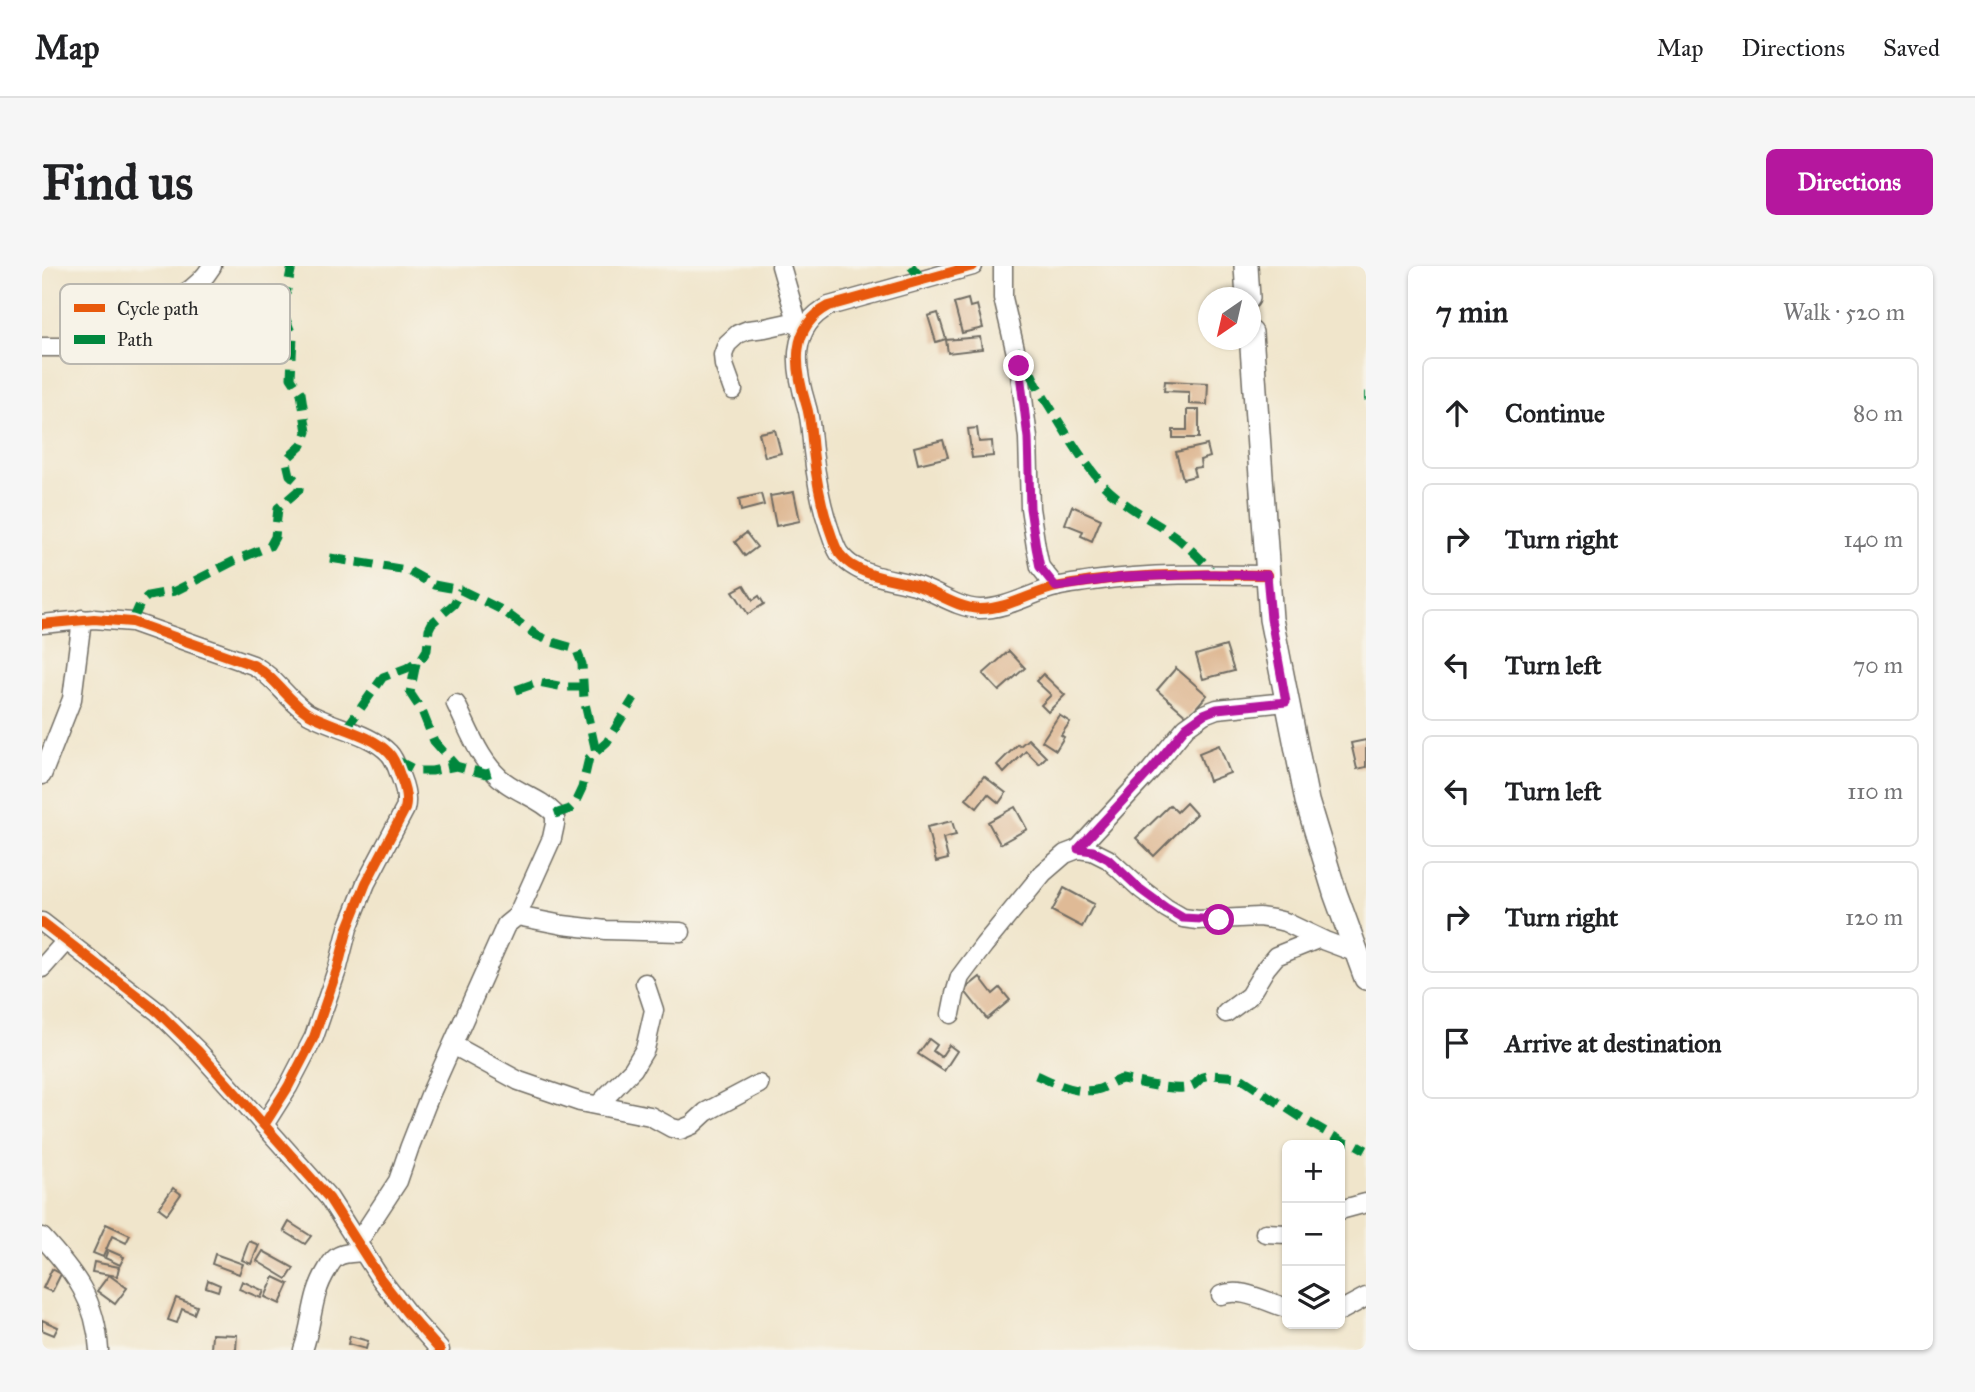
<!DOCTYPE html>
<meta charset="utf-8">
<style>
:root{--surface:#fff;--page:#f6f6f6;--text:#202124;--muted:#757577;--line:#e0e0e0;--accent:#b5179e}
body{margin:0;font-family:"IM FELL Great Primer",serif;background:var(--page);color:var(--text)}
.controls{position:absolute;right:21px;bottom:21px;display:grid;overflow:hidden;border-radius:10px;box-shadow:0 2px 5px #0004}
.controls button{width:63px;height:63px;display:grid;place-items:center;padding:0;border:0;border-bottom:2px solid var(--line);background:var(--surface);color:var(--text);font:35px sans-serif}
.compass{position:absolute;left:1156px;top:21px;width:63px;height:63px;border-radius:50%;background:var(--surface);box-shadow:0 2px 5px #0004;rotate:214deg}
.stop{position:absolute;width:21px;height:21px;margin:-16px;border:5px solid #b5179e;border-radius:50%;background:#fff}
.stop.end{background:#b5179e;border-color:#fff;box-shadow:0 2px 7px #0008}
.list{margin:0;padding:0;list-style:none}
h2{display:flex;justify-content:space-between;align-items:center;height:91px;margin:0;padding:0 28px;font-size:30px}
h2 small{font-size:23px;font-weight:400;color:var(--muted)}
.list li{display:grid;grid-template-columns:46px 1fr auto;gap:21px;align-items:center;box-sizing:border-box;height:112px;margin:0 14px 14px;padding:0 14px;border:2px solid var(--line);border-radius:10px}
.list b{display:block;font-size:26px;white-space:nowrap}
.list em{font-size:23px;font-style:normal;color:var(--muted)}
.icon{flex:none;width:38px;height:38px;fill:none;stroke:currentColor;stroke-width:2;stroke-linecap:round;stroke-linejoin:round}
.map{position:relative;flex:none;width:1324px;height:1084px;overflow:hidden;border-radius:10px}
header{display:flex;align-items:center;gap:42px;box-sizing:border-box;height:98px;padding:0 35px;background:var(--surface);border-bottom:2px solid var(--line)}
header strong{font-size:33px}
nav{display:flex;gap:38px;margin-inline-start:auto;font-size:24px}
.intro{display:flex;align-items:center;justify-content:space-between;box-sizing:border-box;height:168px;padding:0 42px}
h1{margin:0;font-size:49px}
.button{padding:18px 32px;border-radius:10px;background:var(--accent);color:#fff;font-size:24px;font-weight:700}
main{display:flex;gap:42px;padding:0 42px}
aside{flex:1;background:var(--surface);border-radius:10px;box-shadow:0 2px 5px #0004}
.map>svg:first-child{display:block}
.building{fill:#dfba96}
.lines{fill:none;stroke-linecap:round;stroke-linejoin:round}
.minor-casing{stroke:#706c63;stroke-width:21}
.major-casing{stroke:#706c63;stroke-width:26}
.minor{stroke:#fff;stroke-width:18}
.major{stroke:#fff;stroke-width:23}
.quiet{stroke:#00873e;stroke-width:9;stroke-dasharray:18 9;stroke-linecap:butt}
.cycleway-casing{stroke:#f7f3e8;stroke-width:15}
.cycleway{stroke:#e8590c;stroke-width:10}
.route{stroke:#b5179e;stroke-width:9}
.key{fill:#f7f3e8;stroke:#bab7af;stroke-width:2}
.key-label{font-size:19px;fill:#2b2b2b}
</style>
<header>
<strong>Map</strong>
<nav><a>Map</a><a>Directions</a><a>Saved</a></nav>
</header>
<div class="intro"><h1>Find us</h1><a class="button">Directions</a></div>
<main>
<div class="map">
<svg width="1324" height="1084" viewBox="0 0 1324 1084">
<rect width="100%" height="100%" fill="#f7f3e8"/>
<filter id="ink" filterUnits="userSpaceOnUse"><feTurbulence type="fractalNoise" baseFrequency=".0143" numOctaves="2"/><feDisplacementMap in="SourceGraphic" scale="14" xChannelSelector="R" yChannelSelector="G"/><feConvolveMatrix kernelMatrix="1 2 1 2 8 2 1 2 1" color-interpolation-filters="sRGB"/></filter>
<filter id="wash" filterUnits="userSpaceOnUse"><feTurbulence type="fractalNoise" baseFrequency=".00686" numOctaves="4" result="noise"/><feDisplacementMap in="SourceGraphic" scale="28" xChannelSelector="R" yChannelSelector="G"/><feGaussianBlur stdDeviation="1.57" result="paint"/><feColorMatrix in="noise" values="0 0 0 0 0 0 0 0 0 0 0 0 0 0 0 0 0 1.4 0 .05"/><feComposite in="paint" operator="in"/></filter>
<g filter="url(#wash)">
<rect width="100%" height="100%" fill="#f0e5cb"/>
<g id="blocks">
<g class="building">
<path d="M926,33L928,41L935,39L941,62L920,67L912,37Z"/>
<path d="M896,47L904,73L894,76L886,50Z"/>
<path d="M938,71L940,83L906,87L904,74Z"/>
<path d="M1123,115L1166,117L1165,139L1147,138V126L1122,125Z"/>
<path d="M1145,144H1157V172H1131V164H1145Z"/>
<path d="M935,162L937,176L950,175L951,190L930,192L926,163Z"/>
<path d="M733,164L739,187L723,191L717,167Z"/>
<path d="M901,174L906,191L876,198L872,181Z"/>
<path d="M1165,179L1168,191L1158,194L1159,201L1151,202L1153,210L1141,213L1134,186Z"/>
<path d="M752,226L758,255L734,260L728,230Z"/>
<path d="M719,228L722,239L699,245L697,233Z"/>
<path d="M1030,240L1059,253L1050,275L1039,270L1041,265L1023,258Z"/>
<path d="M704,267L715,281L703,290L693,276Z"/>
<path d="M702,319L711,334L717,330L722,338L706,348L691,325Z"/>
<path d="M1184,380L1192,405L1161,413L1154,389Z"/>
<path d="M967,385L983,402L957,425L941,408Z"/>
<path d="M1134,402L1165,429L1146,451L1115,424Z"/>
<path d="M1001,408L1023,429L1006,446L999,439L1009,429L994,415Z"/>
<path d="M1017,449L1028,456L1019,469L1022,471L1014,484L1000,475Z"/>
<path d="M986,473L1004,491L997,498L984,485L962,507L955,499L976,478L978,480Z"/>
<path d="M1324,474V501L1315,503L1309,477Z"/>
<path d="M1177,479L1188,507L1167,515L1157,487Z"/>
<path d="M942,510L964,527L957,537L946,528L935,542L924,533Z"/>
<path d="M1144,537L1154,548L1112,590L1094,572L1128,539L1135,546Z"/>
<path d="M973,541L985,563L958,578L946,556Z"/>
<path d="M910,555L914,569L901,572L906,593L894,596L885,561Z"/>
<path d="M1022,622L1052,638L1040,661L1010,645Z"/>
<path d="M938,711L951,728L958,722L968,734L945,753L922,724Z"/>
<path d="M887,773L895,779L891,785L899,791L907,779L915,785L902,805L876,788Z"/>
<path d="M131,922L139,928L125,948L117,942Z"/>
<path d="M247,956L269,970L263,978L242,965Z"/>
<path d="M64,958L88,969L84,977L70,970L61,991L51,987Z"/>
<path d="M207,975L217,979L209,998L200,994Z"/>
<path d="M66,984L82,991L78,999L63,992Z"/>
<path d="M221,985L252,1002L245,1013L215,995Z"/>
<path d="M173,988L201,998L197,1008L170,998Z"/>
<path d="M52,996L77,1001L75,1010L50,1006Z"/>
<path d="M10,1003L19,1008L10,1026L1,1022Z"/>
<path d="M67,1009L85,1022L73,1038L55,1025Z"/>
<path d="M232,1011L247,1018L238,1038L223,1031Z"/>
<path d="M166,1014L178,1019L176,1025L164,1021Z"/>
<path d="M200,1015L222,1025L219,1032L197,1023Z"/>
<path d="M134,1032L155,1040L152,1048L140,1043L135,1057L126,1054Z"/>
<path d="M0,1054L16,1061L12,1069L0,1064Z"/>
<path d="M170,1068L195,1069L194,1084H169Z"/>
<path d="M308,1070L326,1075L324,1083L306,1078Z"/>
</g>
</g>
</g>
<g filter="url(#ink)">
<use href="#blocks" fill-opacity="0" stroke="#706c63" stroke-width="2"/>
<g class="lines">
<g class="minor-casing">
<g id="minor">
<path d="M739,0L755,55L760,65"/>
<path d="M931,0L787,40C747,61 753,102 764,138C769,153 769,168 771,185C774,211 778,236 787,262C790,270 792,279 797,287C801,292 807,298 813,301C831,312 853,313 873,319C894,326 915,342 938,343C965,343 989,327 1014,321C1026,318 1039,317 1051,315C1108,307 1167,308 1225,309"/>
<path d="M961,0V32L977,100L986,172L988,242L994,281L998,301L1014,321"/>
<path d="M0,81C12,81 26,82 38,79C53,74 67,64 81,57C114,41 150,33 170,0"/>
<path d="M691,124L682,99L681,89L685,78L696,68L706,64L723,62L755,55"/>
<path d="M0,358L52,353L90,356L211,399C232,410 244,432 264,446C288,461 327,466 347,487C353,493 356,504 359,512C363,522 366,532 363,543L324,617L306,662L296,701L272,771L246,821L222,859"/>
<path d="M414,438C427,464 439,499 463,516C479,528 499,533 513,548V558L510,572L475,650"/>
<path d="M0,509L30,433L40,353"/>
<path d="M1036,583L1109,504L1144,461L1162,448L1175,443L1244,436"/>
<path d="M0,656L116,746L156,785L287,932L338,1012L365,1047L398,1084"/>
<path d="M0,702L24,675"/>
<path d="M1184,747L1207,730L1224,702L1234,690L1276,673"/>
<path d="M909,748L913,728L918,711L942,679L1001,607L1023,588L1036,583L1050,585L1066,593L1099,623L1124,642L1141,652L1156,654L1217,651L1231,653L1243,656L1283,675L1315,687"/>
<path d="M411,779L477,815L538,836L608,850L630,862L638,864L650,859L664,846L717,818"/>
<path d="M556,839L591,803L603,783L612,744L603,717"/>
<path d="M1298,944L1324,937"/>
<path d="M1223,967L1245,968"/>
<path d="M0,971C33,1007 54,1034 57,1084"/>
<path d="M316,976L356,915L368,880L388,829L464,659L475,650L521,659L564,664L639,666"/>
<path d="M1179,1029C1201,1021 1223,1036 1245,1042"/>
<path d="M1298,1045L1324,1031"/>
<path d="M261,1084C271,1057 269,1029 285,1004C288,999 290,994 295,991C302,986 314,987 322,986"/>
</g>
</g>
<g class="major-casing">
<g id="major">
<path d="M1204,0L1206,32"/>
<path d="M1209,67L1229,353L1265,535L1293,627L1324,712"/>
</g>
</g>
<use href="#minor" class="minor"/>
<use href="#major" class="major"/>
<g class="quiet">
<path d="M869,0L880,13"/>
<path d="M974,84C986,95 990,111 998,125C1017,155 1034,186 1057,214C1078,239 1108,252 1134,271C1148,282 1160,294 1172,308"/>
<path d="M1322,130H1324"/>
<path d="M288,292L365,304L392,319L419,324L460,344L494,369L510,376L531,382L535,385L540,398L542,433L554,486"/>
<path d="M90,356L99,336L106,330L133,325L194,294L228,280L233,271L236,242L257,224V217L248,209L245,196L248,190L260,179L265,166L259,127L249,112L251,71L243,51L241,42L250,0"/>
<path d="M374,397L368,427L380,445L392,475L414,500"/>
<path d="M474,424L497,416L521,421H541"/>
<path d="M303,464L341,411L365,402L380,392L385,384L387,363L390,357L412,338L419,324"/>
<path d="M354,494L375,505H390L414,500L444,508L451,506"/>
<path d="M513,548L528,543L532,539L540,522L547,492L565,476L592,432"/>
<path d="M994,809C1013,817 1032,828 1054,824C1064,822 1070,815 1080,813C1096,816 1139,828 1152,819C1155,817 1157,814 1160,811L1168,809L1197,811L1263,854L1305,878L1315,879L1324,884"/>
</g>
<g class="cycleway-casing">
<g id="cycleway">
<path d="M931,0L787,40C747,61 753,102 764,138C769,153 769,168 771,185C774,211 778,236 787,262C790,270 792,279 797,287C801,292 807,298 813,301C831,312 853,313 873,319C894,326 915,342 938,343C965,343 989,327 1014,321C1026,318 1039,317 1051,315C1108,307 1167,308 1225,309"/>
<path d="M0,358L52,353L90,356L211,399C232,410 244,432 264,446C288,461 327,466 347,487C353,493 356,504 359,512C363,522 366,532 363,543L324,617L306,662L296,701L272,771L246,821L222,859"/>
<path d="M0,656L116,746L156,785L287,932L338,1012L365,1047L398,1084"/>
</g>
</g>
<use href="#cycleway" class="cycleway"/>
</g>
</g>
<g class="lines" filter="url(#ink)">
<path class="route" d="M977,100L986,172L988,242L994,281L998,301L1014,321L1083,311L1172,308L1225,309L1229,353L1244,436L1175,443L1162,448L1144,461L1109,504L1036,583L1051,585L1066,593L1098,623L1124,642L1141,652L1177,654"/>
</g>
<rect x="18" y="18" width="230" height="80" rx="10" class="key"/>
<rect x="32" y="38" width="31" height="8" fill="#e8590c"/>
<rect x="32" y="69" width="31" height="9" fill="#00873e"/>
<g class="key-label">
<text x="75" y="49">Cycle path</text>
<text x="75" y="80">Path</text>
</g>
</svg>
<div class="controls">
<button>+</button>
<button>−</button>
<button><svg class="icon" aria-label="layers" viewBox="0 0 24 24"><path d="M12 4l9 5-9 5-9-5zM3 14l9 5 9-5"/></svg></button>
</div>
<svg class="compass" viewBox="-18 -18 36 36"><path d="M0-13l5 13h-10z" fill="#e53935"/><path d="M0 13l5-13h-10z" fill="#757577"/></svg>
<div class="stop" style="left:1177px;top:654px"></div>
<div class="stop end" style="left:977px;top:100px"></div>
</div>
<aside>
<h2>7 min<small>Walk · 520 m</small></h2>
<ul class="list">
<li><svg class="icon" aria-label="ahead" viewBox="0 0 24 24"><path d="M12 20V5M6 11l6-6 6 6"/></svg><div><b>Continue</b></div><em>80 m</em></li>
<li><svg class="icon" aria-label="right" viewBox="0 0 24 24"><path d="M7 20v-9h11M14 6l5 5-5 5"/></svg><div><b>Turn right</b></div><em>140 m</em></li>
<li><svg class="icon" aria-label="left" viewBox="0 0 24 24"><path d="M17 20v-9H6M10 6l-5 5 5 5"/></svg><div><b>Turn left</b></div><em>70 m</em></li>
<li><svg class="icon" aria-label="left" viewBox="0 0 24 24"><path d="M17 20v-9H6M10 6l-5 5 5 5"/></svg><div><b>Turn left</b></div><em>110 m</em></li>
<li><svg class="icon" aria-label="right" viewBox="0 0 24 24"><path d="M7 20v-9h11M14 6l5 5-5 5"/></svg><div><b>Turn right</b></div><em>120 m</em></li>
<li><svg class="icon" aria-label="arrive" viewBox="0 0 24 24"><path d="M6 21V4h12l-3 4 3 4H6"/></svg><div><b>Arrive at destination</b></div></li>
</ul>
</aside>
</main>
